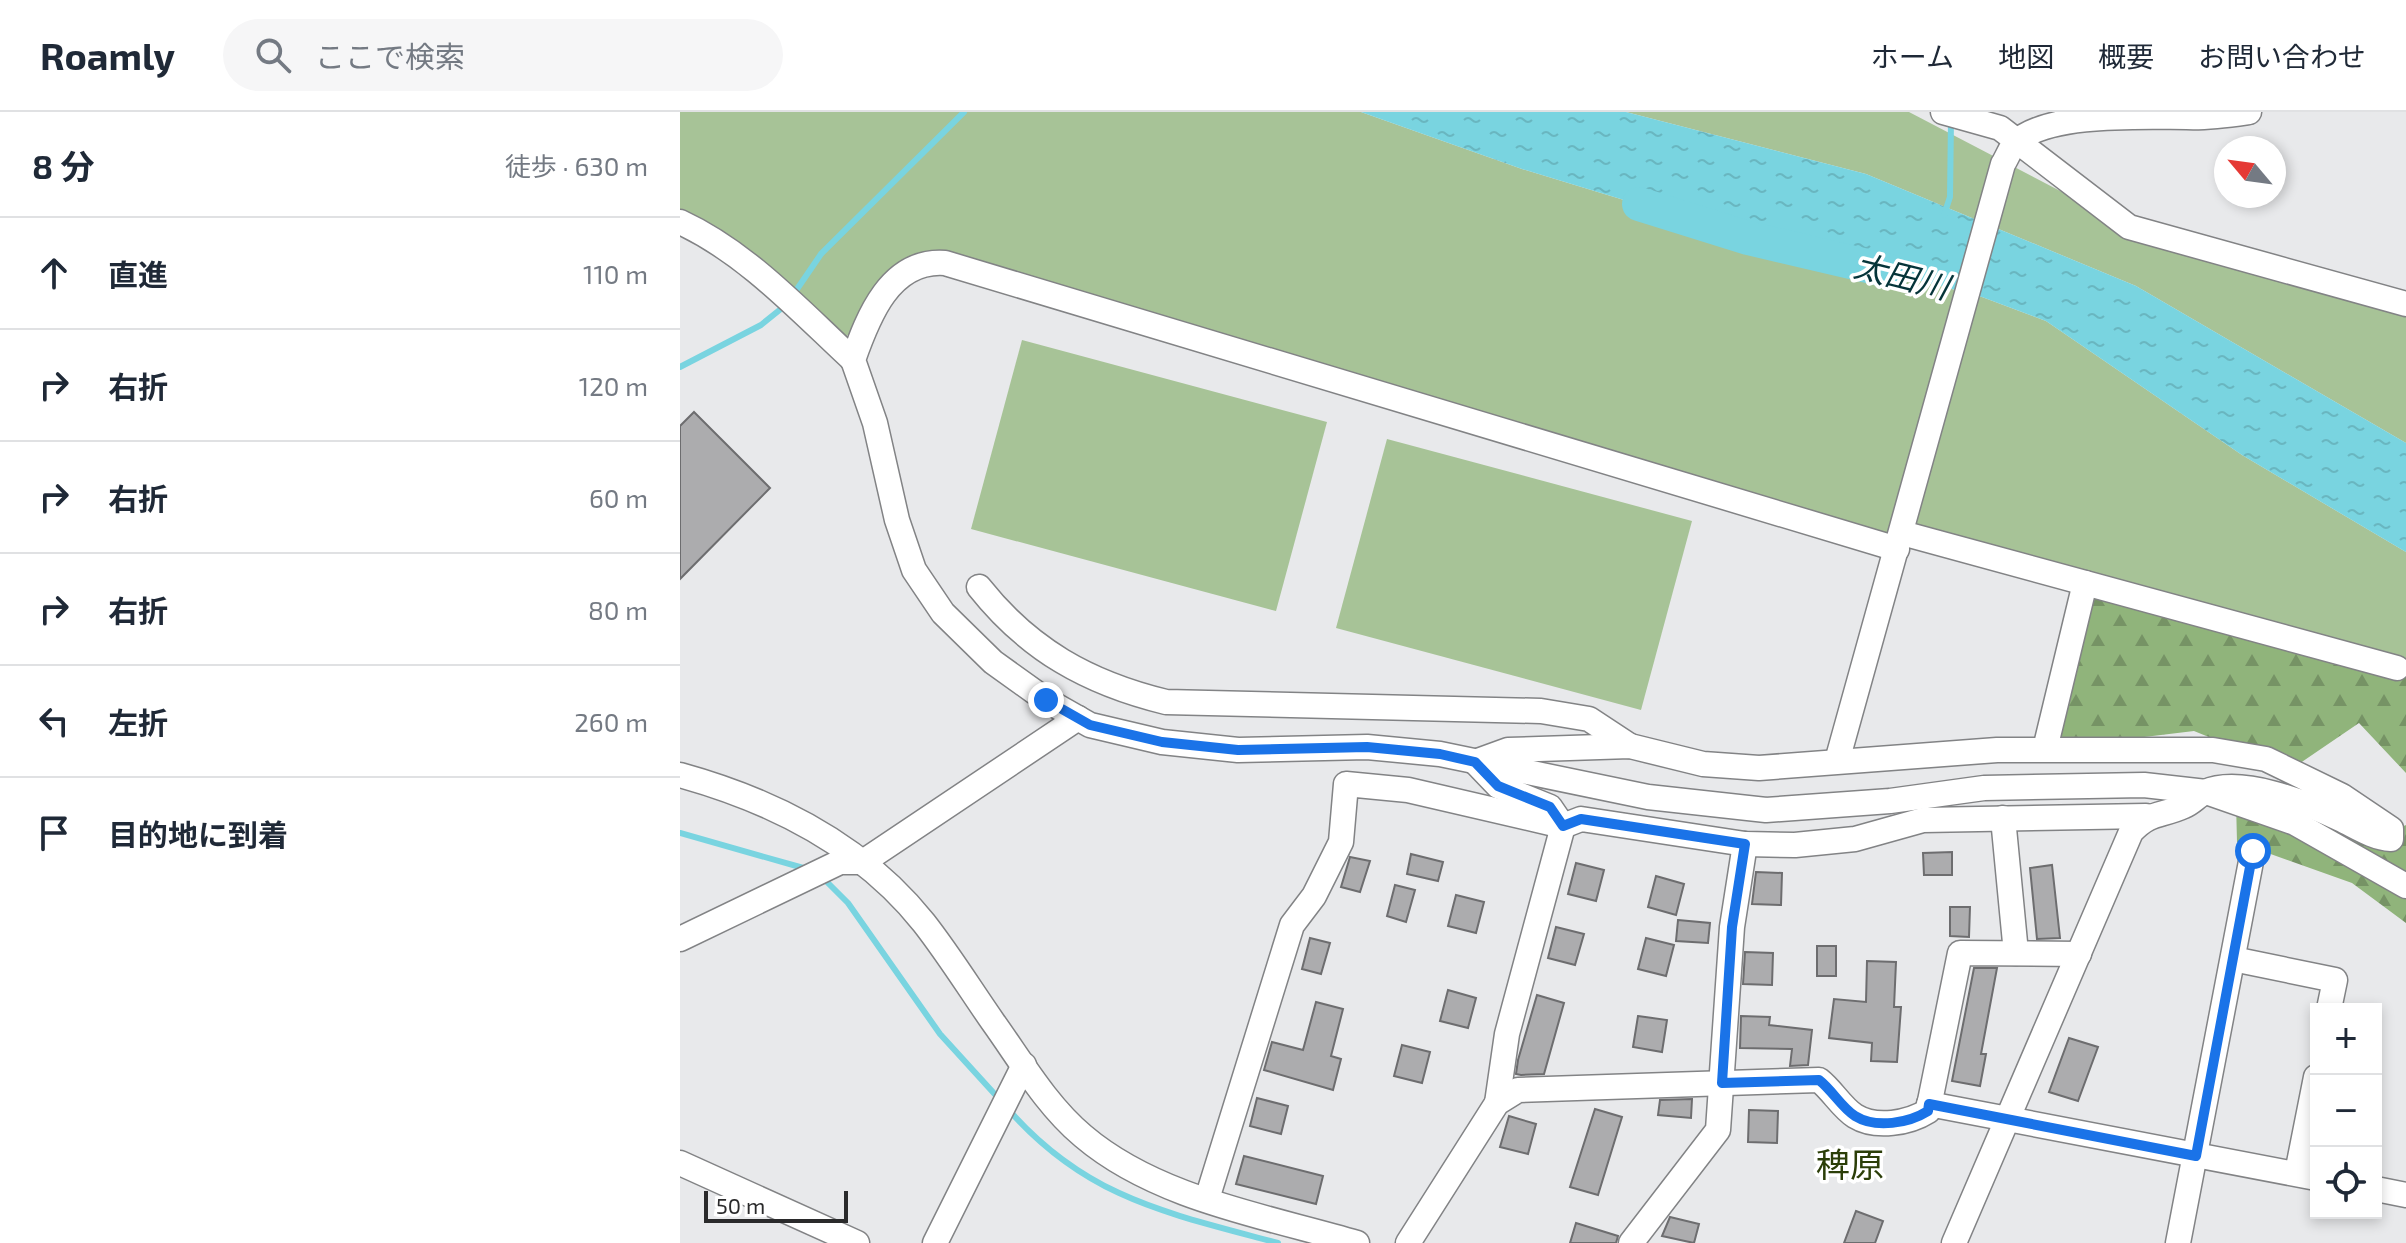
<!DOCTYPE html>
<html lang="ja">
<meta charset="utf-8">
<style>
:root{--surface:#fff;--page:#f6f6f7;--text:#1f2937;--muted:#747a83;--line:#e0e1e3}
body{margin:0;font-family:"Exo 2","Noto Sans JP",sans-serif;background:var(--page);color:var(--text)}
.controls{position:absolute;right:24px;bottom:24px;display:grid;overflow:hidden;border-radius:0px;box-shadow:0 4px 12px #0003}
.controls button{width:72px;height:72px;display:grid;place-items:center;padding:0;border:0;border-bottom:2px solid var(--line);background:var(--surface);color:var(--text);font:40px sans-serif}
.compass{position:absolute;left:1534px;top:24px;width:72px;height:72px;border-radius:50%;background:var(--surface);box-shadow:0 4px 12px #0003;rotate:299deg}
.scale{position:absolute;left:24px;bottom:20px;width:144px;box-sizing:border-box;padding-left:8px;border:4px solid #2a2a2b;border-top:0;font-size:22px;line-height:28px;white-space:nowrap;color:#2a2a2b;-webkit-text-stroke:6px #fff;paint-order:stroke}
.stop{position:absolute;width:24px;height:24px;margin:-18px;border:6px solid #1a73e8;border-radius:50%;background:#fff}
.stop.end{background:#1a73e8;border-color:#fff;box-shadow:0 2px 8px #0008}
.list{margin:0;padding:0;list-style:none}
h2{display:flex;justify-content:space-between;align-items:center;height:104px;margin:0;padding:0 32px;font-size:34px}
h2 small{font-size:26px;font-weight:400;color:var(--muted)}
.list li{display:grid;grid-template-columns:52px 1fr auto;gap:24px;align-items:center;box-sizing:border-box;height:112px;padding:0 32px;border-top:2px solid var(--line)}
.list b{display:block;font-size:30px;white-space:nowrap}
.list em{font-size:26px;font-style:normal;color:var(--muted)}
.icon{flex:none;width:44px;height:44px;fill:none;stroke:currentColor;stroke-width:2;stroke-linecap:round;stroke-linejoin:round}
.map{position:relative;flex:none;width:1726px;height:1131px;overflow:hidden}
header{display:flex;align-items:center;gap:48px;box-sizing:border-box;height:112px;padding:0 40px;background:var(--surface);border-bottom:2px solid var(--line)}
header strong{font-size:38px}
nav{display:flex;gap:44px;margin-inline-start:auto;font-size:28px}
.search{width:560px;height:72px;background:var(--page);display:flex;align-items:center;gap:20px;box-sizing:border-box;padding:0 28px;border-radius:44px;color:var(--muted);font-size:30px}
main{display:flex}
aside{flex:1;background:var(--surface)}
.map>svg:first-child{display:block}
.grass{fill:#a7c397}
.forest{fill:url(#forest-firs)}
.water{fill:url(#water-ripples)}
.lines{fill:none;stroke-linecap:round;stroke-linejoin:round}
.stream{stroke:#79d4e0;stroke-width:6}
.river{stroke:#79d4e0;stroke-width:34}
.building{fill:#acacae;stroke:#6d6d6f;stroke-width:2}
.minor-casing{stroke:#828385;stroke-width:27}
.minor{stroke:#fff;stroke-width:24}
.route{stroke:#1a73e8;stroke-width:10}
.labels{text-anchor:middle;dominant-baseline:central;stroke-width:7;stroke-linejoin:round;paint-order:stroke}
.water-label{font-size:32px;font-style:italic;fill:#053439;stroke:#fff}
.quarter-label{font-size:34px;fill:#2b3e08;stroke:#fff}
</style>
<header>
<strong>Roamly</strong>
<div class="search"><svg class="icon" aria-label="search" viewBox="0 0 24 24"><circle cx="10" cy="10" r="6"/><path d="M15 15l6 6"/></svg>ここで検索</div>
<nav><a>ホーム</a><a>地図</a><a>概要</a><a>お問い合わせ</a></nav>
</header>
<main>
<aside>
<h2>8 分<small>徒歩 · 630 m</small></h2>
<ul class="list">
<li><svg class="icon" aria-label="ahead" viewBox="0 0 24 24"><path d="M12 20V5M6 11l6-6 6 6"/></svg><div><b>直進</b></div><em>110 m</em></li>
<li><svg class="icon" aria-label="right" viewBox="0 0 24 24"><path d="M7 20v-9h11M14 6l5 5-5 5"/></svg><div><b>右折</b></div><em>120 m</em></li>
<li><svg class="icon" aria-label="right" viewBox="0 0 24 24"><path d="M7 20v-9h11M14 6l5 5-5 5"/></svg><div><b>右折</b></div><em>60 m</em></li>
<li><svg class="icon" aria-label="right" viewBox="0 0 24 24"><path d="M7 20v-9h11M14 6l5 5-5 5"/></svg><div><b>右折</b></div><em>80 m</em></li>
<li><svg class="icon" aria-label="left" viewBox="0 0 24 24"><path d="M17 20v-9H6M10 6l-5 5 5 5"/></svg><div><b>左折</b></div><em>260 m</em></li>
<li><svg class="icon" aria-label="arrive" viewBox="0 0 24 24"><path d="M6 21V4h12l-3 4 3 4H6"/></svg><div><b>目的地に到着</b></div></li>
</ul>
</aside>
<div class="map">
<svg width="1726" height="1131" viewBox="0 0 1726 1131">
<defs>
<pattern id="forest-firs" width="22" height="20" patternUnits="userSpaceOnUse" patternTransform="scale(2)"><rect width="22" height="20" fill="#90b47b"/><path d="M5 1l3.5 6h-7zM16 11l3.5 6h-7z" fill="#769365"/></pattern>
<pattern id="water-ripples" width="26" height="14" patternUnits="userSpaceOnUse" patternTransform="scale(2)"><rect width="26" height="14" fill="#79d4e0"/><path d="M2 4q2-2 4 0t4 0M15 11q2-2 4 0t4 0" fill="none" stroke="#69b6c0"/></pattern>
</defs>
<rect width="100%" height="100%" fill="#e8e9eb"/>
<g class="grass">
<path d="M0,0H681L842,57L1003,106L1302,185L1366,209L1562,343L1726,440V557L985,367L248,150L157,233L0,104Z"/>
<path d="M946,0H1229L1449,115L1726,204V331L1456,174L1186,62Z"/>
<path d="M342,228L647,310L596,499L291,417Z"/>
<path d="M707,327L1012,409L961,598L656,516Z"/>
</g>
<g class="forest">
<path d="M1405,471L1726,558V661L1679,611L1610,658L1514,619L1365,637Z"/>
<path d="M1556,690L1615,711L1699,726L1726,713V811L1672,771L1557,730Z"/>
</g>
<path class="water" d="M681,0H946L1186,62L1456,174L1726,331V440L1562,343L1366,209L1302,185L1003,106L842,57Z"/>
<g class="lines">
<g class="stream">
<path d="M1264,103L1270,85L1271,8"/>
<path d="M113,183L141,142L284,0"/>
<path d="M0,255L81,213L107,192"/>
<path d="M0,721L127,757"/>
<path d="M144,767L168,791L260,922L321,989"/>
<path d="M328,997C407,1087 488,1101 598,1131"/>
</g>
<path class="river" d="M959,92L1068,126L1213,160"/>
</g>
<g class="building">
<path d="M14,300L90,376L0,467V314Z"/>
<path d="M1272,740V763H1244L1243,741Z"/>
<path d="M731,742L763,750L758,769L727,762Z"/>
<path d="M670,745L690,749L680,780L661,775Z"/>
<path d="M896,751L924,758L916,789L888,782Z"/>
<path d="M1372,753L1380,826L1357,827L1350,756Z"/>
<path d="M1076,760L1102,761L1101,793L1072,792Z"/>
<path d="M976,764L1004,772L996,803L968,795Z"/>
<path d="M715,773L735,778L726,810L707,804Z"/>
<path d="M776,783L804,790L796,821L768,814Z"/>
<path d="M1270,795H1290L1289,825L1270,824Z"/>
<path d="M998,808L1030,811L1028,831L996,829Z"/>
<path d="M876,815L904,822L895,853L868,846Z"/>
<path d="M630,826L650,831L641,862L622,857Z"/>
<path d="M966,826L994,833L986,864L958,857Z"/>
<rect x="1137" y="834" width="19" height="30"/>
<path d="M1065,840L1093,841L1092,873L1063,872Z"/>
<path d="M1187,849L1216,850L1214,895H1221L1217,950L1191,949L1192,931L1149,926L1154,887L1186,890Z"/>
<path d="M1294,856H1317L1301,942H1306L1300,974L1272,969Z"/>
<path d="M768,878L796,886L788,916L760,909Z"/>
<path d="M857,883L884,891L864,962L841,963L836,962L838,948Z"/>
<path d="M636,890L663,897L651,944L661,947L653,978L584,958L592,930L623,938Z"/>
<path d="M958,904L987,908L982,940L953,935Z"/>
<path d="M1061,904L1090,905L1089,913L1132,918L1128,953L1110,954L1112,937L1060,936Z"/>
<path d="M1389,926L1418,935L1398,989L1369,980Z"/>
<path d="M722,933L750,940L742,971L714,964Z"/>
<path d="M577,986L608,994L601,1022L570,1014Z"/>
<path d="M1012,987L1011,1006L978,1003L980,988Z"/>
<path d="M915,997L942,1005L918,1083L890,1075Z"/>
<path d="M1069,998L1098,999L1097,1031L1068,1030Z"/>
<path d="M829,1004L856,1012L848,1042L820,1035Z"/>
<path d="M564,1044L643,1064L636,1092L556,1072Z"/>
<path d="M1176,1099L1203,1109L1195,1131H1164Z"/>
<path d="M990,1105L1019,1112L1014,1131L982,1124Z"/>
<path d="M896,1111L938,1124L936,1131H890Z"/>
</g>
<g class="lines">
<g class="minor-casing">
<g id="minor">
<path d="M1263,0L1320,16L1449,115L1726,192"/>
<path d="M0,110C67,141 119,198 173,248"/>
<path d="M1222,421L1717,556"/>
<path d="M1217,437L265,151C210,147 188,205 173,248L195,311L217,408L234,458L263,501L313,550L366,588L410,613L482,630L558,638L687,635L760,642L968,685L1086,698L1210,689L1304,676L1464,673L1526,680L1615,711L1726,774"/>
<path d="M299,475C349,538 408,571 486,590L861,599L909,607L950,634"/>
<path d="M1365,637L1405,471"/>
<path d="M1157,649L1323,52C1327,46 1330,37 1335,31C1367,0 1463,5 1507,5C1528,6 1548,3 1569,0"/>
<path d="M0,663C94,689 182,733 244,811C269,843 290,877 313,910C341,949 366,993 403,1024C477,1087 586,1104 677,1131"/>
<path d="M1323,706L1336,841"/>
<path d="M0,827L160,750H183L398,606"/>
<path d="M1553,847L1655,868L1649,897"/>
<path d="M817,991L827,922L883,714L870,695L818,674L795,650L828,638L950,634L1023,652L1079,656L1317,638H1533L1586,647L1662,684L1711,717V727C1693,726 1677,715 1660,707C1627,691 1561,664 1525,680C1517,684 1512,691 1504,694C1480,705 1471,699 1451,720L1274,1131"/>
<path d="M1249,992L1636,1066"/>
<path d="M0,1051L177,1131"/>
<path d="M1617,1061L1636,965"/>
<path d="M1696,1077L1726,1083"/>
<path d="M527,1087L612,813L634,784L661,730L666,672L728,678L883,714L901,707L1065,732L1115,733L1175,727L1243,708L1466,704"/>
<path d="M255,1131L344,953"/>
<path d="M728,1131L817,991L838,978L1139,968C1152,978 1162,996 1175,1004C1196,1017 1229,1011 1248,999L1280,841L1399,842"/>
<path d="M951,1131L1038,1018L1052,815L1065,732"/>
<path d="M1498,1131L1573,739"/>
</g>
</g>
<use href="#minor" class="minor"/>
</g>
<g class="lines">
<path class="route" d="M366,588L410,613L482,630L558,638L687,635L760,642L795,650L818,674L870,695L883,714L901,707L1065,732L1052,815L1042,971L1139,968C1152,978 1162,996 1175,1004C1196,1017 1229,1011 1248,999L1249,992L1516,1044L1573,739"/>
</g>
<g class="labels">
<g class="water-label">
<text transform="translate(1222 163) rotate(14)">太田川</text>
</g>
<g class="quarter-label">
<text x="1170" y="1051">稗原</text>
</g>
</g>
</svg>
<div class="controls">
<button>+</button>
<button>−</button>
<button><svg class="icon" aria-label="locate" viewBox="0 0 24 24"><circle cx="12" cy="12" r="6"/><path d="M12 2v4M12 18v4M2 12h4M18 12h4"/></svg></button>
</div>
<svg class="compass" viewBox="-18 -18 36 36"><path d="M0-13l5 13h-10z" fill="#e53935"/><path d="M0 13l5-13h-10z" fill="#747a83"/></svg>
<div class="scale">50 m</div>
<div class="stop" style="left:1573px;top:739px"></div>
<div class="stop end" style="left:366px;top:588px"></div>
</div>
</main>
